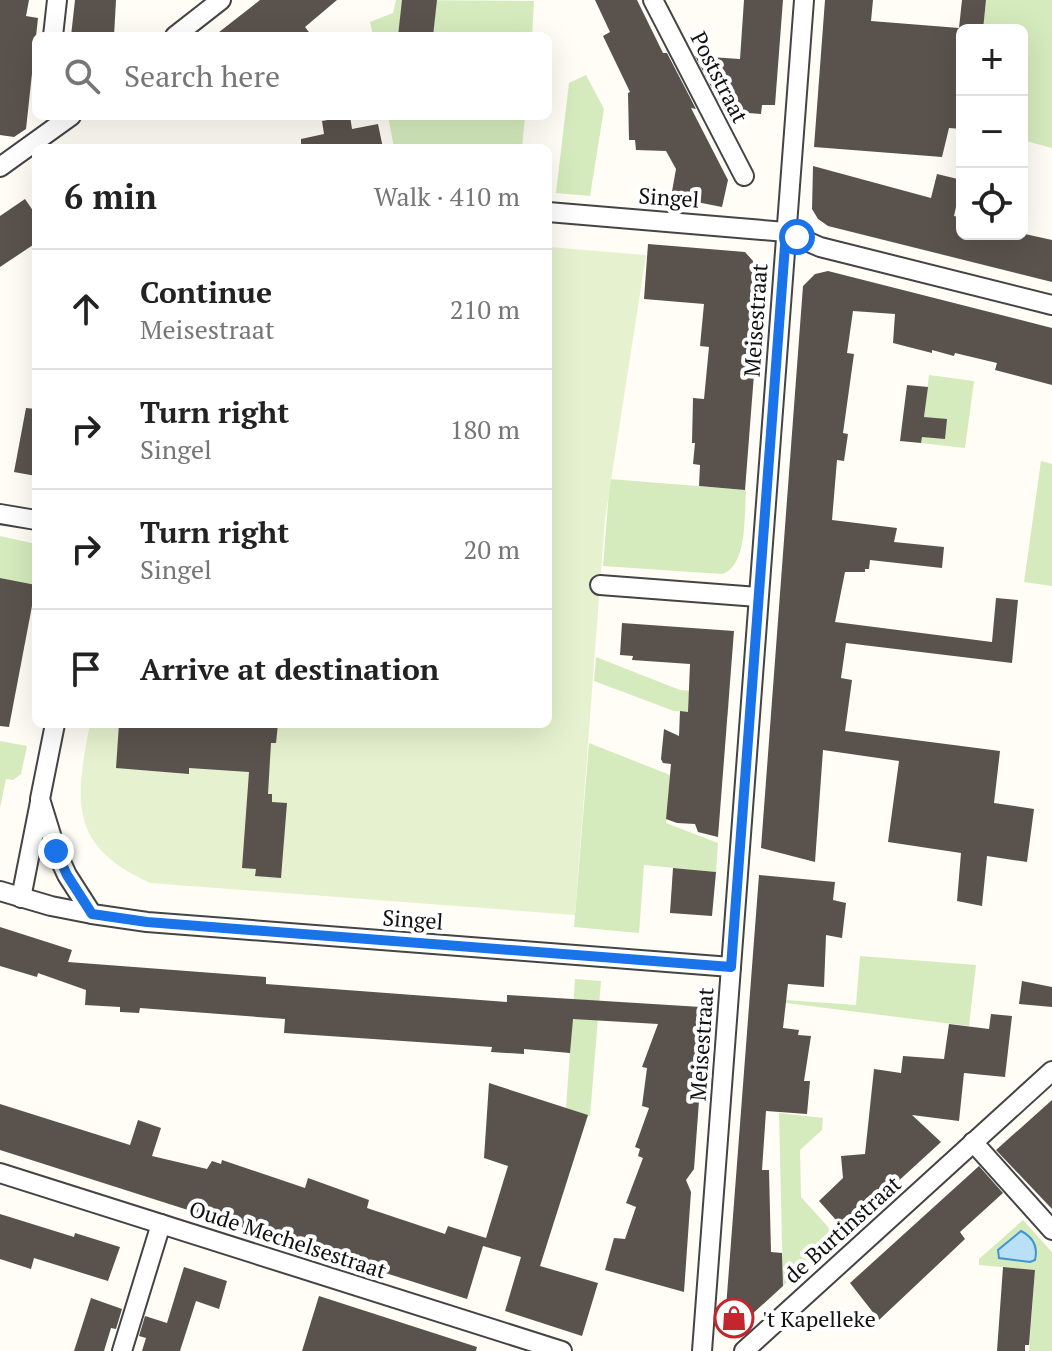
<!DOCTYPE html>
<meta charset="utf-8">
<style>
:root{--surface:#fff;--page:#f6f6f6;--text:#222;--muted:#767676;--line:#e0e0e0}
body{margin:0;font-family:"PT Serif",serif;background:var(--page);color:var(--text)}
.controls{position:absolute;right:24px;top:24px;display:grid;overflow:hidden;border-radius:12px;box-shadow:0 8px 32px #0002}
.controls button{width:72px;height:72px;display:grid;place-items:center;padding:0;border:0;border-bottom:2px solid var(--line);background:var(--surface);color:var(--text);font:40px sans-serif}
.stop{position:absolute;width:24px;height:24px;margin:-18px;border:6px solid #1a73e8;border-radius:50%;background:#fff}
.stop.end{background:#1a73e8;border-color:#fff;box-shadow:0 2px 8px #0008}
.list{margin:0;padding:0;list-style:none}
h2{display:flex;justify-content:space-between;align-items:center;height:104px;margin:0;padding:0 32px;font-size:34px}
h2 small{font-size:26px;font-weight:400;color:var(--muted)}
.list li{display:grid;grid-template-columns:52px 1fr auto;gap:24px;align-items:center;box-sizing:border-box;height:120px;padding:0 32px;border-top:2px solid var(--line)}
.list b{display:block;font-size:30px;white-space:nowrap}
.list p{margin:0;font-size:26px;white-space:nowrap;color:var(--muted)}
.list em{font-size:26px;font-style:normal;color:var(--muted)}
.icon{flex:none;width:44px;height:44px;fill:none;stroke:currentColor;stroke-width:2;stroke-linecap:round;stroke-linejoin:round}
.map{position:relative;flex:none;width:1052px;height:1351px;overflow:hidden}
.search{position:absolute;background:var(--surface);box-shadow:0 8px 32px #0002;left:32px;top:32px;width:520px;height:88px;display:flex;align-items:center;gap:20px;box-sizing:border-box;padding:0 28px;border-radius:12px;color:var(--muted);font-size:30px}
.panel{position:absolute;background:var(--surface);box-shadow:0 8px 32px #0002;left:32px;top:144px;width:520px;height:584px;border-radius:12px}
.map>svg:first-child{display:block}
.green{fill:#d5ebbd}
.pitch{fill:#e6f2cf}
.water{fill:#b9e0f7;stroke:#3f96cf;stroke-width:2}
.building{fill:#5a524d}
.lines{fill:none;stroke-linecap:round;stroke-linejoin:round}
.street-casing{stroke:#444;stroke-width:22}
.street{stroke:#fff;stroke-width:18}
.route{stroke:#1a73e8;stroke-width:10}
.labels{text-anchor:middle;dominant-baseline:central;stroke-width:8;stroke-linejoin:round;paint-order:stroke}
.street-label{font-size:22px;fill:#111;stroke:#fff}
.poi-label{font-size:22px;fill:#111;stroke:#fff;text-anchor:start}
</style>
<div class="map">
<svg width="1052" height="1351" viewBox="0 0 1052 1351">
<rect width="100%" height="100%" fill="#fffdf5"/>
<g class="green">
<path d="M396,0L534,1L532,36H373L370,22L393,13Z"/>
<path d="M986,0H1052V148L1022,140V30H983Z"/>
<path d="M586,75L604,109L590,196L556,193L569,83Z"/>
<path d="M388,116H525L522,148H394Z"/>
<path d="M929,375L974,381L965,448L921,443Z"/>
<path d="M1041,461L1052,464V586L1024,582Z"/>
<path d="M610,479L746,490C744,514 748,566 722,574L603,566Z"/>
<path d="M0,536L36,544V585L0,578Z"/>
<path d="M596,657L680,690L729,694L728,715L674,711L594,681Z"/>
<path d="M0,741L27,746L21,774L13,780L6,779L0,808Z"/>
<path d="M589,743L670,775L666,823L718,843L716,872L644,865L639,933L574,927Z"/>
<path d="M860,956L976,965L969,1026L786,1003V1000L856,1005Z"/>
<path d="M575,979L601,981L590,1116L566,1108Z"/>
<path d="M779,1113L823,1118L822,1130L800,1150L801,1197L837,1237L783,1286Z"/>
<path d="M1023,1220L1052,1252V1351H1029L1035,1270L979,1265V1259Z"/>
</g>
<path class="pitch" d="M548,247L646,255L605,519L575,915L150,883C68,846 75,801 90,724H548Z"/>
<path class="water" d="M1021,1231C1033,1237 1038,1247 1035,1260L1030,1262L999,1258L998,1250Z"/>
<g class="building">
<path d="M0,0H29L26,16L38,18L26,129L14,137L0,135Z"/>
<path d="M75,0H116L114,36H71Z"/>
<path d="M260,0H337L305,27L312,36H214Z"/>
<path d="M402,0H437L433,36H398Z"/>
<path d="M595,0H637L663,53H667L696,109L691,108L728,180L722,207L671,197L676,169L666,151L636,150L635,140H629L628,93L630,92L603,36L610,32Z"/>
<path d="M744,0H783L775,105H762L761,114L724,111L695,56L740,59Z"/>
<path d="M825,0H873L871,21L959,28L962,0H986L983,30H962V129L949,128L942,157L814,147Z"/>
<path d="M350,116L352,129L378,124L383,148H301V139L324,134L322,121Z"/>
<path d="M813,166L931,198L937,174L962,180L954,216L962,218V234H1025L1052,240V282L828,226L818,219L812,209Z"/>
<path d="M25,199L36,215V243L0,267V216Z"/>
<path d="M648,244L745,252L762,271L745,490L699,486L700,465L693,464L695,443H692L693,398L704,399L709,347L700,346L704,304L644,299Z"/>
<path d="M828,271L1052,328V385L995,370L997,363L955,353L954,356L932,350V353L893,343L895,314L853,311L847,353L854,354L843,433L848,434L844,461L837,460L832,520L897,528L894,542L944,547L942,568L870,560L869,569H865V572H845L835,622L992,642L996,598L1018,600L1012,663L846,643L841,678L852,680L845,731L1000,751L994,803L1034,809L1027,862L987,856L982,906L957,901L961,853L888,842L899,761L823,750L815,862L761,848L803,286L815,274Z"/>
<path d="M907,385L928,387L924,417L947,419L945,439L922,437L921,443L900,441Z"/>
<path d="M26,408L36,409V476L14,472Z"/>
<path d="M0,578L36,585L9,727L0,726Z"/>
<path d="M622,623L734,631L718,837L698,832L695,824L677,823L666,819L671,764L663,763L661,759L664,729L679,736L680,711L688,712L690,664L632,660L633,656L620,655Z"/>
<path d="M119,724H278L276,743H271L268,794H272V802L287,803L281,878L255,876L256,869L242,868L249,772L189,768V774L116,768Z"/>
<path d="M673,868L716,872L712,916L670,913Z"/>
<path d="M759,875L835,882L833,900L846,903L842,938L826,935L824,987L788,984L783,1028L799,1030L798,1035L811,1036L804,1081H810L807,1114L766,1111L762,1170H769L771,1252L782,1253L783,1286L738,1327L725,1321Z"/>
<path d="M0,927L72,950L68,962L266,977V984L507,1002V995L701,1007L699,1033H704L694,1169L686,1180L691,1192L684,1292L605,1270L614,1238L625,1239L636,1207L626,1203L643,1158L638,1156L640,1149L635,1147L649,1108L642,1106L647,1068L642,1067L658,1024L573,1019L570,1053L524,1049V1054L491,1052L492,1047L284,1033L285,1019L140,1008L139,1013L120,1012V1007L85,1005L86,990L38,973L37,977L0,966Z"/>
<path d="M1022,981L1052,987V1007L1019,1004Z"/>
<path d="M991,1014L1012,1016L1005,1077L964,1073L959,1121L912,1115L941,1142L845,1230L819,1201L843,1178L841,1156L865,1154L874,1069L901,1073L903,1056L944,1059L949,1024L989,1029Z"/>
<path d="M489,1083L588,1115L540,1266L598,1283L582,1336L505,1311L521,1257L483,1246L467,1299L0,1150V1104L130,1145L138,1120L161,1128L152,1156L207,1169L212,1161L221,1164L222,1160L305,1188L308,1178L369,1200L367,1208L445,1234L448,1226L486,1238L508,1166L484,1158Z"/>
<path d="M1052,1100V1209L996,1150Z"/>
<path d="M979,1166L1003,1193L960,1232L965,1239L879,1320L850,1283Z"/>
<path d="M0,1214L74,1237L75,1233L120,1247L108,1281L34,1258L31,1269L0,1259Z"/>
<path d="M184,1267L227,1281L219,1309L196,1301L180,1351H142L146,1338L139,1336L145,1316L167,1323Z"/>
<path d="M1003,1267L1035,1270L1029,1345H1025V1351H997Z"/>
<path d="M319,1296L477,1347L476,1351H302Z"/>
<path d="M91,1298L122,1309L116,1329L111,1328L104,1351H74Z"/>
</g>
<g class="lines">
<g class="street-casing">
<g id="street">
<path d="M653,0L744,176"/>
<path d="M53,36L57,0"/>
<path d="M175,36L221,0"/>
<path d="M0,167L71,116"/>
<path d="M548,212L786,232L820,247L1052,305"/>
<path d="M0,514L36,520"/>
<path d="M600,585L758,597"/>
<path d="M55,724L40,799L56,851L67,875L92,914L147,922L731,967"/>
<path d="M0,891L51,906L92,914"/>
<path d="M21,898L40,802"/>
<path d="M973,1142L1052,1230"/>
<path d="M0,1173L562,1351"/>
<path d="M122,1351L161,1224"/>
<path d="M702,1351L804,0"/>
<path d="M744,1351L1052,1071"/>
</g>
</g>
<use href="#street" class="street"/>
</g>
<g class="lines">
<path class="route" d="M56,851L67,875L92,914L147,922L731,967L786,232L797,237"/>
</g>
<defs>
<g id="shop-ring" transform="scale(2)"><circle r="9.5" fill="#fff" stroke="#c4262e" stroke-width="1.5"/><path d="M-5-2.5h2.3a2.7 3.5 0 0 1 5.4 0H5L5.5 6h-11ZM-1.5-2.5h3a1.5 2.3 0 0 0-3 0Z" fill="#c4262e"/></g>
</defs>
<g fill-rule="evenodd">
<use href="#shop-ring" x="734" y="1318"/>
</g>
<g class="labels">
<g class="street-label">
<text transform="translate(720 77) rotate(63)">Poststraat</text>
<text transform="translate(669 197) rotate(4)">Singel</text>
<text transform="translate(755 320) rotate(-86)">Meisestraat</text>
<text transform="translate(413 919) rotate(4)">Singel</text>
<text transform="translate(701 1044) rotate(-86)">Meisestraat</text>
<text transform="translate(842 1229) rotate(-42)">de Burtinstraat</text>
<text transform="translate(288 1239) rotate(18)">Oude Mechelsestraat</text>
</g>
<g class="poi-label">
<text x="762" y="1318">'t Kapelleke</text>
</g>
</g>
</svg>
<div class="controls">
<button>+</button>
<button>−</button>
<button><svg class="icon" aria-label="locate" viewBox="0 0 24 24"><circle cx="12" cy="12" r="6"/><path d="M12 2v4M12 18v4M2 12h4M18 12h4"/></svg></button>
</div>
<div class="stop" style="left:797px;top:237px"></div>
<div class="stop end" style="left:56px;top:851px"></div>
<div class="search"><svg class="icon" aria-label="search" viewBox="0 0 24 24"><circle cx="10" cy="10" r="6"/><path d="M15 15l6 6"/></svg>Search here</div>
<section class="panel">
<h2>6 min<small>Walk · 410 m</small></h2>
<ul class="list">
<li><svg class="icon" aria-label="ahead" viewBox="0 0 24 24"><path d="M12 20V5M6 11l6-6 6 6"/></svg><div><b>Continue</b><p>Meisestraat</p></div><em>210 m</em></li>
<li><svg class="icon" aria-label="right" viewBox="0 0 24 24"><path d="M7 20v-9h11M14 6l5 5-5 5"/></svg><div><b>Turn right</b><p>Singel</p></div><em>180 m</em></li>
<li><svg class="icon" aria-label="right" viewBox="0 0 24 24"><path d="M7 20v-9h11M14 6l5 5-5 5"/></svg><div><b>Turn right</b><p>Singel</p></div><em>20 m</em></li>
<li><svg class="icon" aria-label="arrive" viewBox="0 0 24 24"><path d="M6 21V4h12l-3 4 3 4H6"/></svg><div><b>Arrive at destination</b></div></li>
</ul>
</section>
</div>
